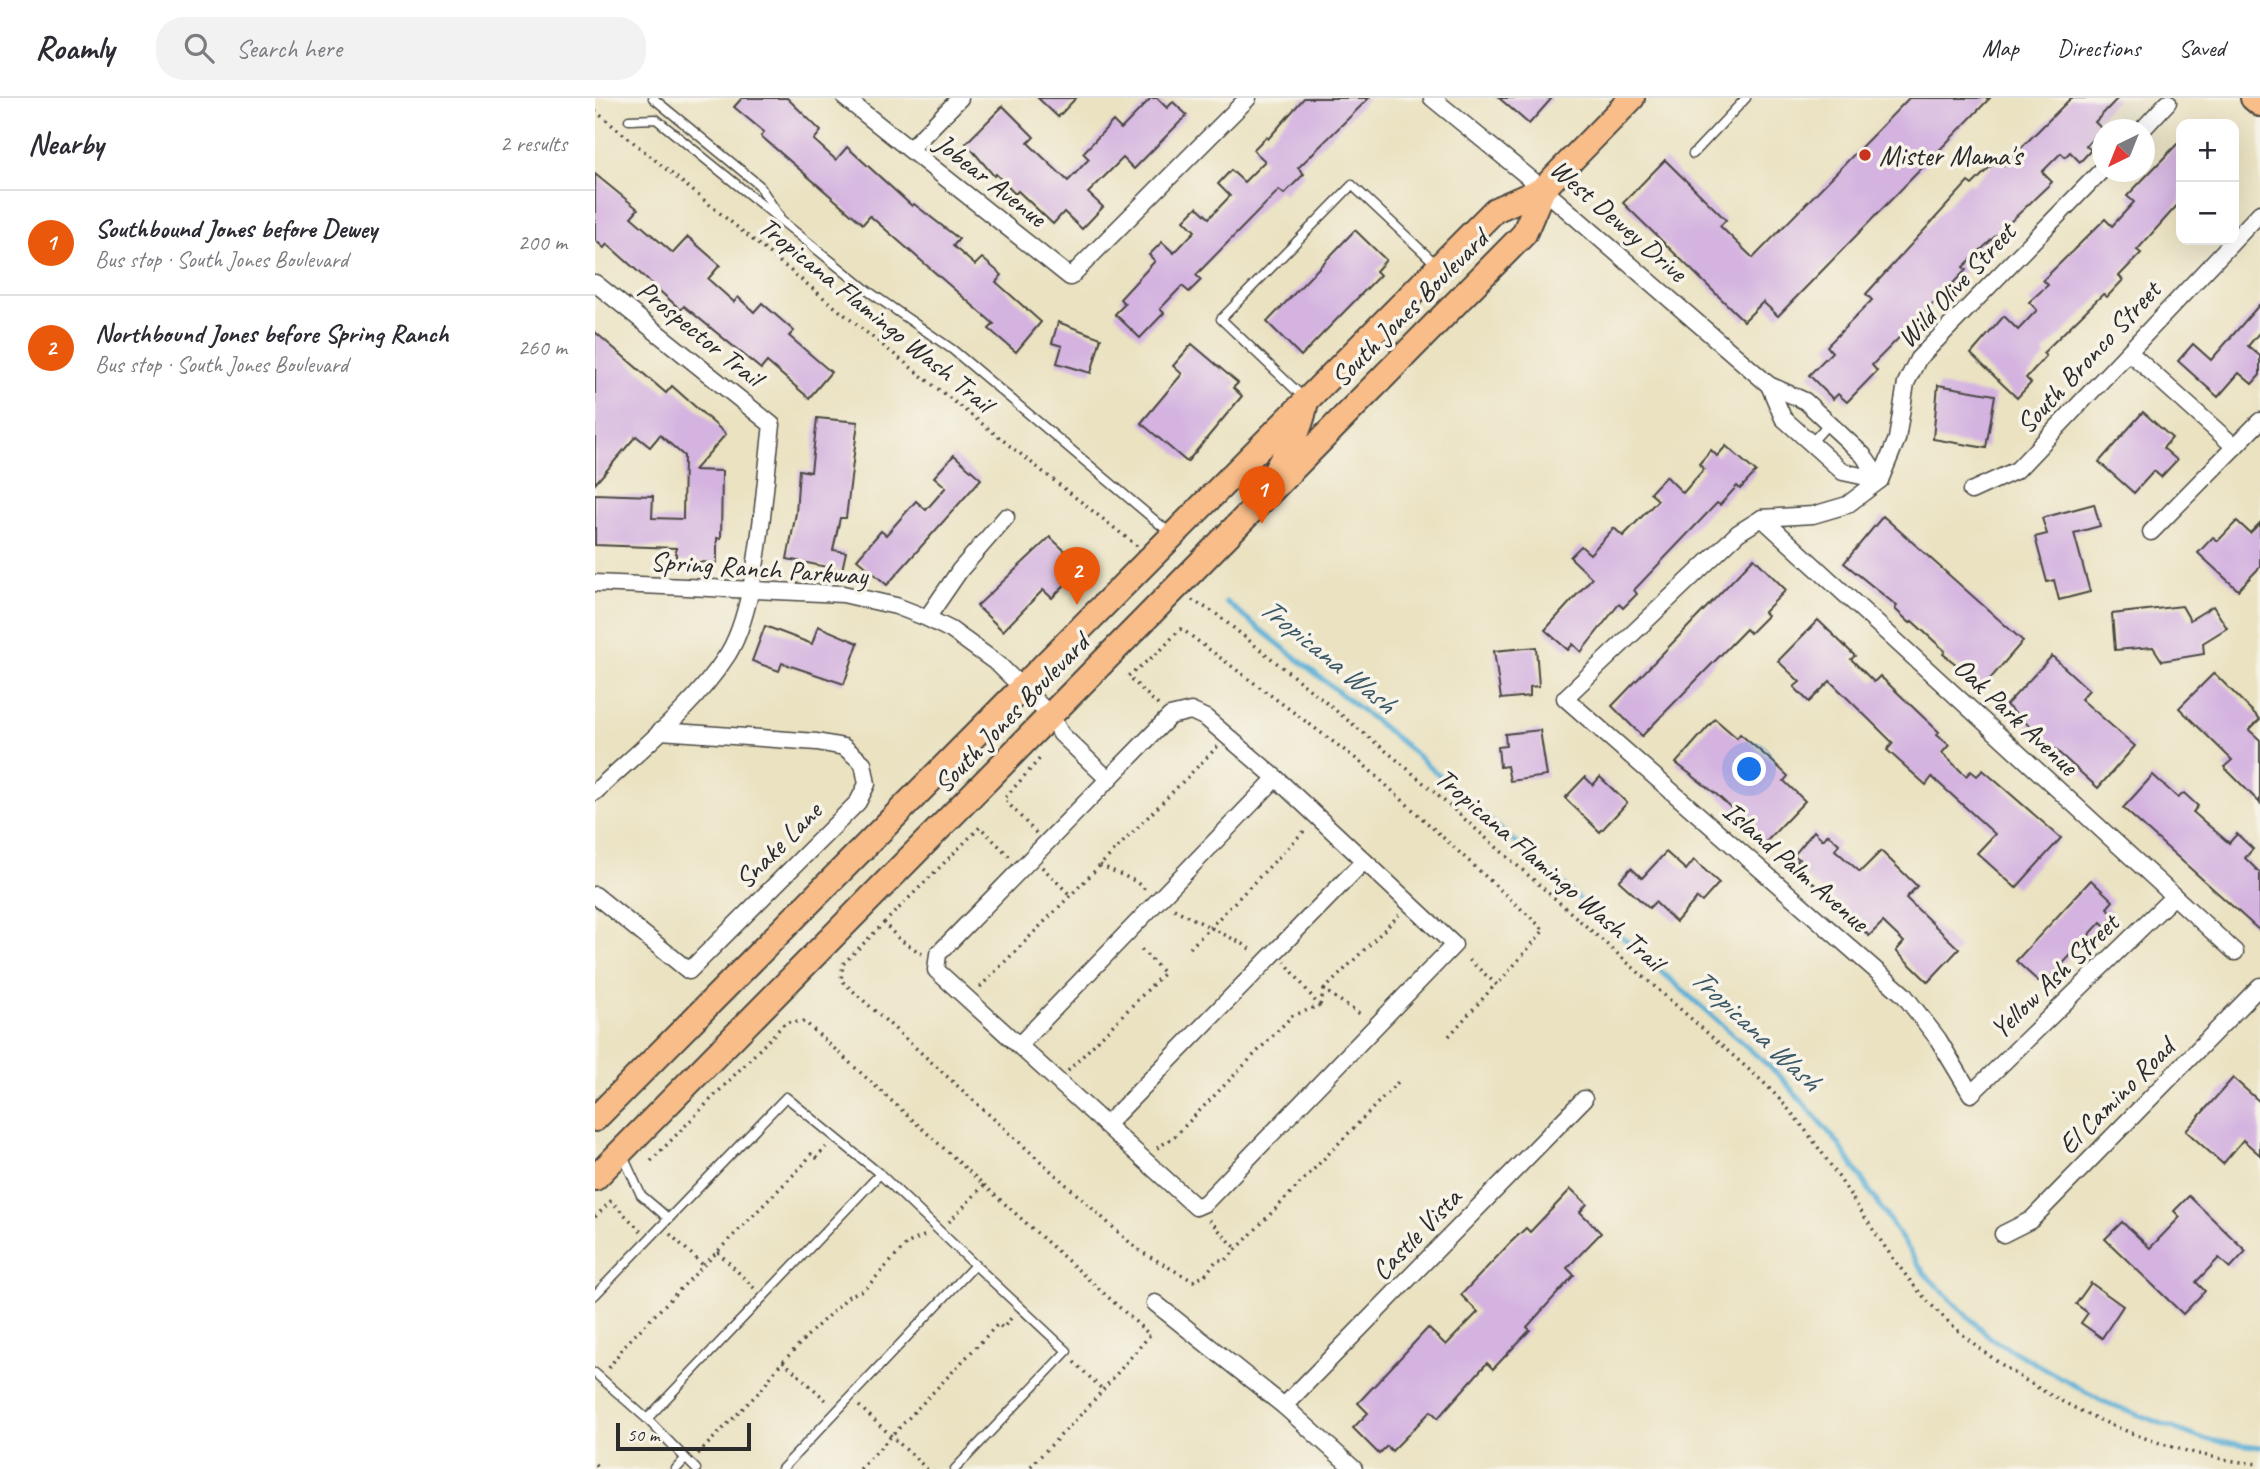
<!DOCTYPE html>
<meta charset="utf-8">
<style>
:root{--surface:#fff;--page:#f2f2f3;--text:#2b2b33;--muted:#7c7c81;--line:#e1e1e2;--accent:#ea580c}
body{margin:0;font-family:Caveat,sans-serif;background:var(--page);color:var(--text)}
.controls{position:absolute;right:21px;top:21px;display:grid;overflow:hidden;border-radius:14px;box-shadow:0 7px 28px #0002}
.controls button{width:63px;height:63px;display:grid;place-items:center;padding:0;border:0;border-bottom:2px solid var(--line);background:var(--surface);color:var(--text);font:35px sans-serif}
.compass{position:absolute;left:1497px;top:21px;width:63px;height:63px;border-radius:50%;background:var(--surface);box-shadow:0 7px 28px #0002;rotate:223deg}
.scale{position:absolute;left:21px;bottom:18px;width:135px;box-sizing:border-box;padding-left:7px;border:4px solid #2b2b2b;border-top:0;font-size:19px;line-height:24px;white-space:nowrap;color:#2b2b2b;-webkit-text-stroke:5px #f7f3e8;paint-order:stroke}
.you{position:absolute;left:1155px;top:672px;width:24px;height:24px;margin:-18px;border:5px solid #fff;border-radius:50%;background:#1a73e8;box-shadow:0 0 0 10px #1a73e833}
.badge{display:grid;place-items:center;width:46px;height:46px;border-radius:50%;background:var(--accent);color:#fff;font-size:23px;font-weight:700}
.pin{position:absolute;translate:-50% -58px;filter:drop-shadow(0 2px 4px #0008)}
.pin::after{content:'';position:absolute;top:37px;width:24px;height:21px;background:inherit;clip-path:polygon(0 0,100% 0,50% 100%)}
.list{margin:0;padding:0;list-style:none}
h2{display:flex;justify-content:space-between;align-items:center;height:91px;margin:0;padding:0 28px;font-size:30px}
h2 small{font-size:23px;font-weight:400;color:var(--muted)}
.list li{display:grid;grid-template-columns:46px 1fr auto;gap:21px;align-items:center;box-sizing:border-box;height:105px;padding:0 28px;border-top:2px solid var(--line)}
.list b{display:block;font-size:26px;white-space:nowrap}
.list p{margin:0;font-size:23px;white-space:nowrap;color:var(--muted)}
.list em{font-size:23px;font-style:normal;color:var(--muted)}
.icon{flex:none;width:38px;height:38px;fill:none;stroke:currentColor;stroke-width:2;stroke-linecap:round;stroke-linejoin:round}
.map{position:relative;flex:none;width:1665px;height:1371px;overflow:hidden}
header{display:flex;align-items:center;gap:42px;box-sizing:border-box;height:98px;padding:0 35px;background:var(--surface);border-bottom:2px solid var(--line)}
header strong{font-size:33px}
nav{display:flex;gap:38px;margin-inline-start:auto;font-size:24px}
.search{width:490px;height:63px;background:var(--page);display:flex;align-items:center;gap:18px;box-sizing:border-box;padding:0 24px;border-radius:28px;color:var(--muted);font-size:26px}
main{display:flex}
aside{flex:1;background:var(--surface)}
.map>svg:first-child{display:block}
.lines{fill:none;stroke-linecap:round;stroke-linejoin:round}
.stream{stroke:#5aafd6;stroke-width:5}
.building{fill:#d4b3e0}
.lane-casing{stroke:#484642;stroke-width:11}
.street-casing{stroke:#484642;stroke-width:19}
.primary-casing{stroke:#484642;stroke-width:28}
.path{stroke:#484642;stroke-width:3.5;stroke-dasharray:2 5;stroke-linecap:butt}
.lane{stroke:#fff;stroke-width:8}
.street{stroke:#fff;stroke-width:16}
.primary{stroke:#f8bd88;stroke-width:24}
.poi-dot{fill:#c8321e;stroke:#f7f3e8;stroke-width:2.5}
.labels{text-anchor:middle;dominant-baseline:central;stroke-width:7;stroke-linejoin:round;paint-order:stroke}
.poi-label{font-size:28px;fill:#2b2b2b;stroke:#f7f3e8;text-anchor:start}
.street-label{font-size:28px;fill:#2b2b2b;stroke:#f7f3e8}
.water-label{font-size:30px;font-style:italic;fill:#3b5967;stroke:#f7f3e8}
</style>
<header>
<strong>Roamly</strong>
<div class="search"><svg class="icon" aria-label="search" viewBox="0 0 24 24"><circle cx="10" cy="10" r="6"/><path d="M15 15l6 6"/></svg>Search here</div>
<nav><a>Map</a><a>Directions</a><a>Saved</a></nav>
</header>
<main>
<aside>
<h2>Nearby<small>2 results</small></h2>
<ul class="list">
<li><span class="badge">1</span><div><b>Southbound Jones before Dewey</b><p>Bus stop · South Jones Boulevard</p></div><em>200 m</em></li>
<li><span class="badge">2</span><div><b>Northbound Jones before Spring Ranch</b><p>Bus stop · South Jones Boulevard</p></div><em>260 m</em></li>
</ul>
</aside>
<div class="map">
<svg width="1665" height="1371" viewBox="0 0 1665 1371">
<rect width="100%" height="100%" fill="#f7f3e8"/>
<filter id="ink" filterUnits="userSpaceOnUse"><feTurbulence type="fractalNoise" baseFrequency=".0143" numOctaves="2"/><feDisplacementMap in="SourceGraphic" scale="14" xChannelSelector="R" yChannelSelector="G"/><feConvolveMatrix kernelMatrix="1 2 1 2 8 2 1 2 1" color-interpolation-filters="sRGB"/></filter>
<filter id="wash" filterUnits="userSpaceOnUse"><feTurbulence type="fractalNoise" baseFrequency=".00686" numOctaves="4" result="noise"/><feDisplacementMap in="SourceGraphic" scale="28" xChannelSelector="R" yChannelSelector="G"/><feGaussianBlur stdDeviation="1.57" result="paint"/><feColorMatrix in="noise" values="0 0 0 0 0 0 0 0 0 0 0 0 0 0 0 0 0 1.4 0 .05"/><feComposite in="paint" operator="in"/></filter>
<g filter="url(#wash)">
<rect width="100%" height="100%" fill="#eae2c1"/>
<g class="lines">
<path class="stream" d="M631,504L810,647L1186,979L1243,1045L1330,1176L1395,1240L1507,1303L1607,1341L1665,1349"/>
</g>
<g id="blocks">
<g class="building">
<path d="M147,0H192L226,33L219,42L241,62L252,49L317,108L319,106L364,141L358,148L380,167L387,160L407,177L401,184L446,224L421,254L394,231L399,226L275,118L268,126L166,38L169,34L139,9Z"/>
<path d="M443,0H481L463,19Z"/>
<path d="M556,0H562L572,10L578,4L592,17L539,71L528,60L493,95L508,109L487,131L469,114L458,126L423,93L420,96L401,76L399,78L371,45L408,8L439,39L433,45L473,83L494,61L488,55L518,23L526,31Z"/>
<path d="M709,0H774L703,70L709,76L689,96L684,92L601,177L606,182L594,194L587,188L565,211L569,215L545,240L520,216L530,206L525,201L560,163L554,157L567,144L579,155L600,133L589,122L602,109L614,120L635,98L623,86L636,72L649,84L670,63L658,52L671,39L673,41Z"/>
<path d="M904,0H957L934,26Z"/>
<path d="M1314,0H1395L1183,218L1168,204L1149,223L1028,105L1070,62L1131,122L1125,128L1158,160Z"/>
<path d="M1476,0H1523L1500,24L1507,31L1491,48L1496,52L1485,64L1475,54L1470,59L1466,55L1447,74L1457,84L1368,169L1371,172L1277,267L1282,273L1252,304L1243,296L1238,301L1214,277L1237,254L1232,248L1277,202L1271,196L1373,84L1377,87L1403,61L1409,67Z"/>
<path d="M1586,42V103L1542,152L1546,155L1524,178L1528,182L1512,199L1508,196L1448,255L1451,258L1431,280L1436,285L1422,300L1376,256L1409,218L1423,232L1442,212L1434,204L1453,187L1448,182L1510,121L1517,128L1539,104L1532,98Z"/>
<path d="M0,76L43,111L36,119L78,155L93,139L125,167L113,181L139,204L143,199L159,214L167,205L199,233L194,238L236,274L214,300L172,264L166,271L89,208L86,212L12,146L9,150L0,142Z"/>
<path d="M760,132L791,162L781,173L785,177L706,258L672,224Z"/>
<path d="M1665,206V234L1653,248L1665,258V277L1657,286L1644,275L1623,299L1583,263L1598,246L1616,262Z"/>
<path d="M463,224L506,240L496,275L462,265L467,248L457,245Z"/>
<path d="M0,234L71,295L77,288L131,336L99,372L127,373L126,441L122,440V465L81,463V450L0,447V396L58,398L57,420L88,421L89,358L65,337L55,349L41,338L0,386Z"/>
<path d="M597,246L643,285L638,290L647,298L592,364L546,325L587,276L578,268Z"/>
<path d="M1343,287L1400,297L1391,350L1338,341Z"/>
<path d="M1548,314L1577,340L1568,350L1582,362L1566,379L1559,373L1539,395L1504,364Z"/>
<path d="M222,320L263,324L251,420H245L238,452L251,454L247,472L192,461L201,415L204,372L216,374Z"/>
<path d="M1131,348L1161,374L1145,391L1142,388L1125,407L1122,405L1039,492L1042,496L1028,510L1024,506L986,554L978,546L973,552L950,532L997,480L975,459L986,448L995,456L1019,430L1028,438L1063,402L1055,395L1071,378L1088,395L1109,371L1104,366L1116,352L1122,358Z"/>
<path d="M359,357L386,381L292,487L262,461L286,433L291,437L321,403L331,412L351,389L339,379Z"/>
<path d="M1499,406L1505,428L1479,435L1495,494L1464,502L1459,482L1452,484L1440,439L1452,436L1447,420Z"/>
<path d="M1288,418L1428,543L1389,588L1348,556L1350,553L1317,523L1315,525L1300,511L1302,508L1249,465Z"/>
<path d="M1642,423L1655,435L1665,425V469L1643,492L1603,455L1618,439L1623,443Z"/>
<path d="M455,439L487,469L457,500L448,492L408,533L382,508Z"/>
<path d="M1159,460L1191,492L1169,514L1172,518L1155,535L1151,531L1047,638L1017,608Z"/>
<path d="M1587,508L1595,522L1618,508L1632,530L1608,545L1609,556L1567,563L1558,549L1520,552L1517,516Z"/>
<path d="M1223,522L1260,558L1256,561L1279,584L1285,578L1344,634L1342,637L1354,647L1347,655L1371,678L1376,673L1382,678L1388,672L1466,740L1421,790L1382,755L1400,736L1337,679L1331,687L1292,652L1298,645L1235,583L1214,604L1199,589L1205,584L1183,563Z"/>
<path d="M170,528L217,546L223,528L263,545L249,586L187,565L184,573L157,563Z"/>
<path d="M941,549L944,588L935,589V598L906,601L899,553Z"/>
<path d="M1457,558L1494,592L1486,601L1540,648L1503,690L1411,607Z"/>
<path d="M1619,575L1665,621L1654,632L1665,642V705L1629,669L1637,662L1584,610Z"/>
<path d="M1120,621L1142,640L1145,636L1177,663L1193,678L1189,683L1210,703L1169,746L1154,732L1157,729L1121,696L1081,665Z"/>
<path d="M945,632L952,678L915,683L912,668L905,669L903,649L911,648L910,636Z"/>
<path d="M1558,677L1583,700L1589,695L1603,708L1598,714L1634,745L1642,736L1658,751L1650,760L1665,775V833L1528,710Z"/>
<path d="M990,679L998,687L1005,679L1032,705L1005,734L970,700Z"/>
<path d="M1219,733L1228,742L1233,736L1244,746L1240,752L1265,774L1286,753L1322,788L1311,800L1364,851L1333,884L1301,853L1309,844L1288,824L1274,838L1230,792L1228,794L1198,767L1204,761L1199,757Z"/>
<path d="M1071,754L1091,772L1099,762L1124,785L1107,804L1102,800L1081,824L1060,804L1054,810L1024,783L1036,770L1047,780Z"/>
<path d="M1496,782L1518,803L1512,810L1520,817L1510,828L1506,824L1453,882L1448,878L1443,883L1421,863Z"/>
<path d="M1638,980L1665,1004V1057L1648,1042L1628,1066L1591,1033Z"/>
<path d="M976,1091L992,1106L985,1114L1006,1135L972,1170L979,1177L932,1229L935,1232L898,1271L892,1265L843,1320L836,1313L797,1353L792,1348L784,1356L758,1330L773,1315L763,1305L833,1230L851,1247L883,1214L866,1197L915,1145L931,1130L935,1134Z"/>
<path d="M1594,1098L1651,1153L1635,1170L1624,1160L1601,1184L1610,1193L1588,1216L1510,1141L1527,1124L1555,1150L1585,1119L1579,1113Z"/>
<path d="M1496,1185L1528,1208L1507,1240L1486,1225L1493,1215L1481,1206Z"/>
</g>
</g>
</g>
<g filter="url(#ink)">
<use href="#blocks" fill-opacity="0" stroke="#484642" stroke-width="2"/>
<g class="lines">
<g class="lane-casing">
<g id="lane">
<path d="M58,0L164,87L184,118"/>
<path d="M34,22L61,21L273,193L358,252L575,435"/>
<path d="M1098,56L1151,0"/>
<path d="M709,300L626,221L757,87L842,167"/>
<path d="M1216,345L1234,325"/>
<path d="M27,1056L46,1097L73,1120"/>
<path d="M0,1197L191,999L285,1076"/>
<path d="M0,1275L52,1321"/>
<path d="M81,1371L90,1361"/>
<path d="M101,1371L52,1321L285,1076L380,1167L187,1371"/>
<path d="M360,1371L472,1253L380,1167"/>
</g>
</g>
<g class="street-casing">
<g id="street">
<path d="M250,0L475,179L653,0"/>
<path d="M837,0L948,91L1174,287L1210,303L1268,357L1285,382"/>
<path d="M1547,32L1573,4"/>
<path d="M315,51L365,0"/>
<path d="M1507,72L1323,261L1311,285L1302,341L1285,382L1252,407L1218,417L1167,420L1143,435L970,600L1309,897L1343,941L1376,996L1579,798"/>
<path d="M0,185L177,327C169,388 164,506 133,556C99,609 46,651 0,694"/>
<path d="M1534,254L1640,349"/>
<path d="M1174,287L1188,320L1248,374L1285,382"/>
<path d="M1376,393L1422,372L1665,115"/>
<path d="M1167,420L1640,854"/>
<path d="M1556,434L1665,323"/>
<path d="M0,485L248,496L301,508L332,520L356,532L403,566L455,617L466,636L514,682"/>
<path d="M332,520L365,472L411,419"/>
<path d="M596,613L611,620L681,680L859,847L610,1105L601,1109L341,872L343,856L575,618Z"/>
<path d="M0,797L94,873L263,704L272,686L268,665L249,649L222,644L65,633"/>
<path d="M425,946L681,680"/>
<path d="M512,1026L769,763"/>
<path d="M1408,1136L1436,1122L1665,888"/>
<path d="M560,1205L689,1308L759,1371"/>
<path d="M689,1308L989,1001"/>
</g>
</g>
<g class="primary-casing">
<g id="primary">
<path d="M1658,0L1665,6"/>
<path d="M677,380C692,350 706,336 711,302"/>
<path d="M0,1021L900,112L948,91"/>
<path d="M0,1080L929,136L948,91L1037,0"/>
</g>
</g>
<g class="path">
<path d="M0,13L262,227L542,448"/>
<path d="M597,502L620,515L807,666L1168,984C1230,1045 1261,1114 1313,1180C1388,1277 1543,1356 1665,1366"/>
<path d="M563,607L533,578L565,553L585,531L588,532L768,666L949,832L902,887L871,859"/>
<path d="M441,735L409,701L447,658"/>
<path d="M505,767L540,783L552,793"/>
<path d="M447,769L475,797"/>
<path d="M579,811L650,847L658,854"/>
<path d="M289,825L385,729L415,759"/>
<path d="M595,850L711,731"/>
<path d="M327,856L304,841L289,825L248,866L246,882L543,1152L598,1183L609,1178L622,1162H631L803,984"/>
<path d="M385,889L623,648"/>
<path d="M729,892L804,817"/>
<path d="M725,907L729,892L768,918"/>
<path d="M854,938L899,888"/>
<path d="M473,973L569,875L543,848"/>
<path d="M562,1050L579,1039L697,918L724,908L690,864"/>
<path d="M56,1063L191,924H210L389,1087L354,1124"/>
<path d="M389,1087L555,1237L494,1308L433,1371"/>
<path d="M0,1119L16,1103L47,1134"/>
<path d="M614,1122L641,1150"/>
<path d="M75,1136L109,1168"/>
<path d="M123,1154L161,1192"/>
<path d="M188,1263L233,1304"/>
<path d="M479,1264L508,1292"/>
<path d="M14,1270L29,1248L209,1066L216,1056L221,1060L231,1049"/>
<path d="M264,1308L332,1371"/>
<path d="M103,1356L167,1291L182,1270L215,1235L254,1198L270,1191L313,1145L333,1136"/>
<path d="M0,1366L5,1371"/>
<path d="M265,1371L403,1226L408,1230L417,1219"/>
</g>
<use href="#lane" class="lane"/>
<use href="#street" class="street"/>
<use href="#primary" class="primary"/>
</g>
</g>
<circle class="poi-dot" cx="1270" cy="57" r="7"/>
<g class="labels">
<g class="poi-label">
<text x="1284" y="57">Mister Mama's</text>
</g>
<g class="street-label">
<text transform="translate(396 82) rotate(38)">Jobear Avenue</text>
<text transform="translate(1024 122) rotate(41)">West Dewey Drive</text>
<text transform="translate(1361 187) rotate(-47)">Wild Olive Street</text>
<text transform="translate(814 210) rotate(-45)">South Jones Boulevard</text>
<text transform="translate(281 216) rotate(39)">Tropicana Flamingo Wash Trail</text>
<text transform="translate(105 235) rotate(39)">Prospector Trail</text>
<text transform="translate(1493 259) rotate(-47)">South Bronco Street</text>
<text transform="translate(164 470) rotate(4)">Spring Ranch Parkway</text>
<text transform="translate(416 615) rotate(-46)">South Jones Boulevard</text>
<text transform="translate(1421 618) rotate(43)">Oak Park Avenue</text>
<text transform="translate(183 747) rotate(-45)">Snake Lane</text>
<text transform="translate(1201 768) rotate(41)">Island Palm Avenue</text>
<text transform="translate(955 771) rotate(41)">Tropicana Flamingo Wash Trail</text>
<text transform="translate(1459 878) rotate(-44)">Yellow Ash Street</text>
<text transform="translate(1521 998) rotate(-45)">El Camino Road</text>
<text transform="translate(821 1136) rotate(-46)">Castle Vista</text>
</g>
<g class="water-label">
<text transform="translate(733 557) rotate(39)">Tropicana Wash</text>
<text transform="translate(1161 931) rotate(43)">Tropicana Wash</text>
</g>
</g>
</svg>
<div class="controls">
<button>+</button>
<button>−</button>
</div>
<svg class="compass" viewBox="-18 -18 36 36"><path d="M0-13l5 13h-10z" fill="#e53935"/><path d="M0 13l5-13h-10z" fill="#7c7c81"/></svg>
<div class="scale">50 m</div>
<div class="you"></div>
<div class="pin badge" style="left:667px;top:426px">1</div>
<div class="pin badge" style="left:482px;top:507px">2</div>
</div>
</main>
